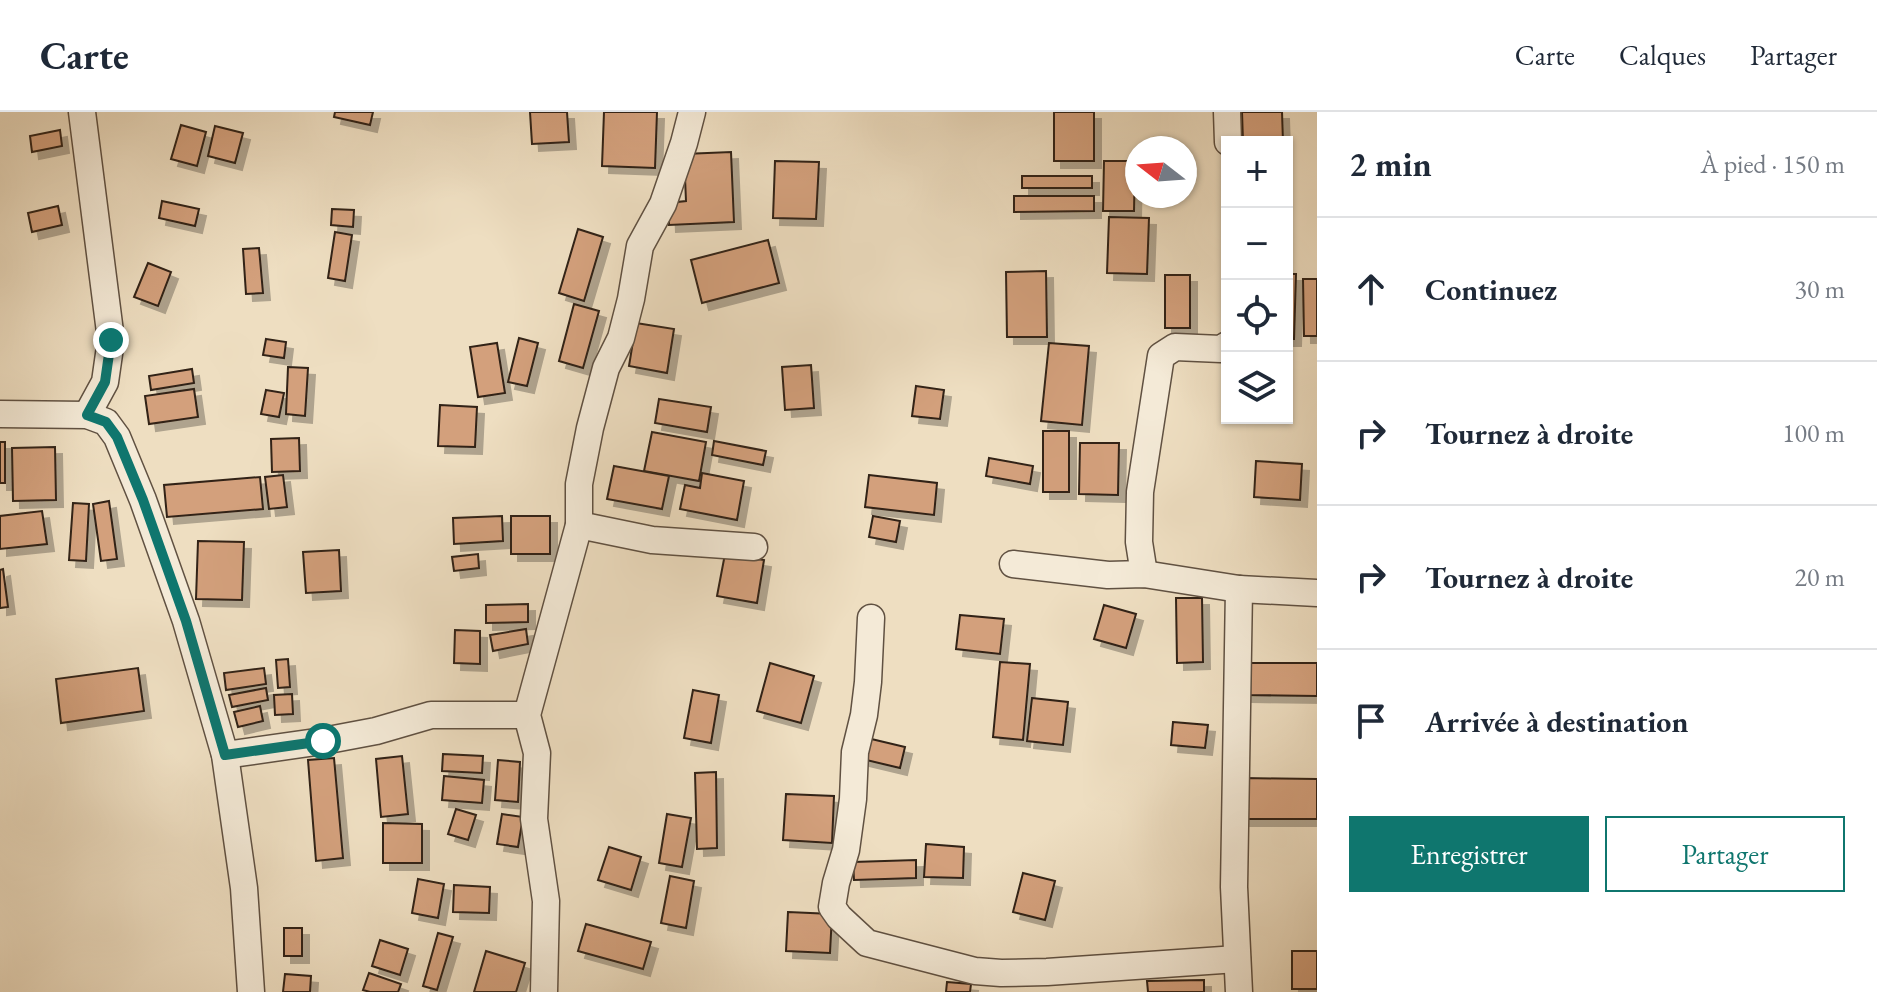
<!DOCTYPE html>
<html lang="fr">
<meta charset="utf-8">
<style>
:root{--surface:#fff;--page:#f2f2f3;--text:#1f2937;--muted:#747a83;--line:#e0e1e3;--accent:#0f766e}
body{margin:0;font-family:"EB Garamond",serif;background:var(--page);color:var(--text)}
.controls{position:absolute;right:24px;top:24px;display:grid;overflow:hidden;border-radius:0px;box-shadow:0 2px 6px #0004}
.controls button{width:72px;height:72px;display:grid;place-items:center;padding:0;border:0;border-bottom:2px solid var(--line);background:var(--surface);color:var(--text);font:40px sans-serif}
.compass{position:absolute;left:1125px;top:24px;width:72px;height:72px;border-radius:50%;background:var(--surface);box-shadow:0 2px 6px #0004;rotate:287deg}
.stop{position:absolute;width:24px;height:24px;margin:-18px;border:6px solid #0f766e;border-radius:50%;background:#fff}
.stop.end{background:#0f766e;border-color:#fff;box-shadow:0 2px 8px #0008}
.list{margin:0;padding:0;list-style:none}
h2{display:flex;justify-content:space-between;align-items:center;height:104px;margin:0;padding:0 32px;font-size:34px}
h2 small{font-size:26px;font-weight:400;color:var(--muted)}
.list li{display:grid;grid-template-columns:52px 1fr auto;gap:24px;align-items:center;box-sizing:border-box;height:144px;padding:0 32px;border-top:2px solid var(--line)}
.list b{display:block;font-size:30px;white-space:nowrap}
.list em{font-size:26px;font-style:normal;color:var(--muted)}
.actions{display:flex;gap:16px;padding:24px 32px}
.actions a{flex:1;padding:18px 0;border:2px solid var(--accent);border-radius:0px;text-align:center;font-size:28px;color:var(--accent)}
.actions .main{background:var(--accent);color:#fff}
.icon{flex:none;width:44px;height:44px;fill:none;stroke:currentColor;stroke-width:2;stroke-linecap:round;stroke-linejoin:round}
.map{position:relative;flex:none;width:1317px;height:880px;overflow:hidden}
header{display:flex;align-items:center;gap:48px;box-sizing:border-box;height:112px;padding:0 40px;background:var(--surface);border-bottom:2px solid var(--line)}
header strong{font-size:38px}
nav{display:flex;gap:44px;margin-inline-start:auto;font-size:28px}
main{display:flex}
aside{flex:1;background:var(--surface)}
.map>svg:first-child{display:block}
.building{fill:#d3a07c;stroke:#302217;stroke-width:2;filter:url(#shadow)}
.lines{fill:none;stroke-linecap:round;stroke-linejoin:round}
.street-casing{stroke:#605142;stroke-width:29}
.street{stroke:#f4ead7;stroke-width:26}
.route{stroke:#0f766e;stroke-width:10}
</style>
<header>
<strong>Carte</strong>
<nav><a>Carte</a><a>Calques</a><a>Partager</a></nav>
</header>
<main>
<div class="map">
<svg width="1317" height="880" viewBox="0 0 1317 880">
<defs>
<filter id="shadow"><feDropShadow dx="7" dy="7" stdDeviation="0" flood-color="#0004"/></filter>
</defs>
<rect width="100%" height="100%" fill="#eedec1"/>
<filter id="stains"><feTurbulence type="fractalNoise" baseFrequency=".0025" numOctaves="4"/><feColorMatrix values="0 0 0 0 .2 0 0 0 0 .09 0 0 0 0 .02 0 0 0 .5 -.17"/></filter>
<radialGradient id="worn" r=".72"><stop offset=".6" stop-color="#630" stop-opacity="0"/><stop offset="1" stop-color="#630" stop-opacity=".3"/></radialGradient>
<g class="building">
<path d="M335,0H373L370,13L334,5Z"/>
<path d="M530,0H567L569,30L532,32Z"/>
<path d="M604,0H657L655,56L602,54Z"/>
<rect x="1054" y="0" width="40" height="49"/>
<path d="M1242,0H1282L1283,30H1243Z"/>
<path d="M181,13L206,20L197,54L171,47Z"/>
<path d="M215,14L243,21L235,51L208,44Z"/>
<path d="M60,18L62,34L32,40L30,24Z"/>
<path d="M731,40L734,110L669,113L668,91L686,89L684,42Z"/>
<path d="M775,49L819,50L816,107L773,106Z"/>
<path d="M1104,49H1135L1134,99H1103Z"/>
<rect x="1022" y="64" width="70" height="12"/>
<path d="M1014,84H1094V99L1014,100Z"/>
<path d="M162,89L199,97L195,114L159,106Z"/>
<path d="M58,94L62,113L32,120L28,101Z"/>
<path d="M332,97L354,98L353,115L331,113Z"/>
<path d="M1109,105L1149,106L1147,162L1107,161Z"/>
<path d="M578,117L603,125L584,189L559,181Z"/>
<path d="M335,120L352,123L345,169L328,166Z"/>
<path d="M768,128L779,171L702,191L691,148Z"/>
<path d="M259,136L263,181L246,182L243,137Z"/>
<path d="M148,151L171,160L158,194L134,185Z"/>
<path d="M1046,159L1047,225H1007L1006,160Z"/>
<path d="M1287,162H1296L1294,227H1287Z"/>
<rect x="1165" y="163" width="25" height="53"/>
<path d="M1303,167H1317V224H1304Z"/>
<path d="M574,192L599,199L583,256L559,249Z"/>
<path d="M636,211L674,217L667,261L629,254Z"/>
<path d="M519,226L538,231L527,274L508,270Z"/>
<path d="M266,227L286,230L284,246L263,243Z"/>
<path d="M497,231L505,281L478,285L470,235Z"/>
<path d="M1049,231L1089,234L1082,313L1041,309Z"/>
<path d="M811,253L814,296L785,298L782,255Z"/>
<path d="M288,255L308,256L305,304L286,302Z"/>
<path d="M192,257L194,271L151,278L149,264Z"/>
<path d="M916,274L944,278L940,307L912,304Z"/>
<path d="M194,277L198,305L149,312L145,284Z"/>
<path d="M266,278L284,281L279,305L261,302Z"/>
<path d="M659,287L711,295L707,320L655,311Z"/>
<path d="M440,293L477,295L475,335L438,334Z"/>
<rect x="1043" y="319" width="26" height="61"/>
<path d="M652,320L706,330L699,369L644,359Z"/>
<path d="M299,326L300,359L272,360L271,327Z"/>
<path d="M714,329L766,339L763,353L712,343Z"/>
<rect x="0" y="330" width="5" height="41"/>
<path d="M1080,331H1119L1118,383L1079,382Z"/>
<path d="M55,335L56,388L13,389L12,336Z"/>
<path d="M989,346L1033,354L1030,372L986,364Z"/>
<path d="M1256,349L1302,352L1300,388L1254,385Z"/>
<path d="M614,354L669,364L662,397L607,387Z"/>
<path d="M702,361L744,369L737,408L680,397L685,373L700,376Z"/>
<path d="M283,363L287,395L269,397L265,365Z"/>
<path d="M869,363L937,371L934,403L865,395Z"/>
<path d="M260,365L263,397L167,405L164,373Z"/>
<path d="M109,389L117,447L101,449L93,392Z"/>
<path d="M73,391L89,392L86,449L69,448Z"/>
<path d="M42,399L47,432L0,437V404Z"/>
<path d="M502,404L503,429L454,432L453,406Z"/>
<rect x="511" y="404" width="39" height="38"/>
<path d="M873,404L900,409L896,430L869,425Z"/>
<path d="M198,429L244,430L242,488L196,487Z"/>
<path d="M339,438L341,479L306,481L303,440Z"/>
<path d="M478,442L479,456L454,459L452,445Z"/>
<path d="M725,442L764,448L757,491L717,484Z"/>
<path d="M3,457L8,495L0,496V458Z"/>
<path d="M1176,486H1202L1203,550L1177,551Z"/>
<path d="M528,492V510L486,511V493Z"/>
<path d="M1104,493L1136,502L1126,536L1094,527Z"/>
<path d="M960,503L1004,507L1000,542L956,537Z"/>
<path d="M526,517L528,532L493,539L490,523Z"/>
<path d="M455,518L480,519V552L454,551Z"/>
<path d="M288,547L290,575L278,576L276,548Z"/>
<path d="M1000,550L1030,552L1023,628L993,625Z"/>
<path d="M770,551L814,564L801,611L757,599Z"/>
<path d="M1245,551H1317V584L1245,583Z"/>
<path d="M138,556L144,599L61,611L56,567Z"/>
<path d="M264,556L266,572L226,578L224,561Z"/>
<path d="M266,576L268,588L232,595L229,583Z"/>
<path d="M693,578L719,583L711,631L684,626Z"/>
<path d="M292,582L293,602L275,603L274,583Z"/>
<path d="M1032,586L1068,590L1063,633L1027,629Z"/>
<path d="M260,594L263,609L238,615L234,600Z"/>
<path d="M1173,610L1208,613L1205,636L1171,633Z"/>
<path d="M863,625L905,635L900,656L858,646Z"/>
<path d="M443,642L483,644L482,661L442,659Z"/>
<path d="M402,644L408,702L381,705L376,647Z"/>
<path d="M334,646L343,746L316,749L308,648Z"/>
<path d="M498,648L520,650L518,690L495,688Z"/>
<path d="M716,660L717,736L697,737L695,661Z"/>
<path d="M444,664L484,668L482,691L442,688Z"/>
<path d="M1243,666L1317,667V707H1242Z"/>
<path d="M786,682L834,684L832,731L783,728Z"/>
<path d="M456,697L476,703L468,728L448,722Z"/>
<path d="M502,702L523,705L518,735L497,732Z"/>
<path d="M667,702L691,706L682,755L659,751Z"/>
<path d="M383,711L422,712V751H383Z"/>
<path d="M926,732L964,735L963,766L924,765Z"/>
<path d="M609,735L641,745L631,778L598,768Z"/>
<path d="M916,748V766L854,768L853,750Z"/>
<path d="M1023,761L1055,769L1045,808L1013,800Z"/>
<path d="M670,764L694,769L686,816L661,811Z"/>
<path d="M418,767L444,772L438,806L412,801Z"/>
<path d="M454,773L490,775L489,801L453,800Z"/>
<path d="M788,800L832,802L830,841L786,839Z"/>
<path d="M586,812L651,830L643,857L578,839Z"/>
<rect x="284" y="816" width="18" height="28"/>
<path d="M438,821L453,825L437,878L423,874Z"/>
<path d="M380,828L408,837L400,863L372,854Z"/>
<path d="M486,839L525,851L516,880H474Z"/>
<rect x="1292" y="839" width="25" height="38"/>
<path d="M369,861L401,872L398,880H370L363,878Z"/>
<path d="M285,862L311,864L310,880H283Z"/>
<path d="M1204,868V880H1148L1147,869Z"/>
<path d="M947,870L971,872L970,880H946Z"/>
</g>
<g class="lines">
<g class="street-casing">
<g id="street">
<path d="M82,0L111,228L105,270L87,303"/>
<path d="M1227,0L1228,30"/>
<path d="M0,302L87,303L106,310L117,325L143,388L186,509L225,643L244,776L251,880"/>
<path d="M579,413L652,428L754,435"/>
<path d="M1013,452L1108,463L1144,462L1239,477L1317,481"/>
<path d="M1144,462L1139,430L1140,380L1161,244L1175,235L1221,237L1227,233"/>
<path d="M871,506L868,570L864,603L855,640L853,687L846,738L836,771L832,795L839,805L867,831L975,859L1001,861L1047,860L1237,847"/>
<path d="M225,643L323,629L376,619L431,603H527"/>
<path d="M544,880L546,789L534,707L537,641L527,603L579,413V372L590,316L606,256L621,226L631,187L640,134L663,92L684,31L692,0"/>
<path d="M1239,880L1234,775L1239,477"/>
</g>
</g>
<use href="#street" class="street"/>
</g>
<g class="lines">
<path class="route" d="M111,228L105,270L87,303L106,310L117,325L143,388L186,509L225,643L323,629"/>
</g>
<rect width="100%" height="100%" filter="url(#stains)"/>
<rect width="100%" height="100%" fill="url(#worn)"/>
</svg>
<div class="controls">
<button>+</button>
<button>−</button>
<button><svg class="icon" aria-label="locate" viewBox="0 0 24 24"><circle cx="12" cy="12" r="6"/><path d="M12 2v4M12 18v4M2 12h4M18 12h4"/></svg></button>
<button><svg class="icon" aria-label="layers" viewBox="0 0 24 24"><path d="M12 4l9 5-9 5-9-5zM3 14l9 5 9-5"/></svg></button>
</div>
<svg class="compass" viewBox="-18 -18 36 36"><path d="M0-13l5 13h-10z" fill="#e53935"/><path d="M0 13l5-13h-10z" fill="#747a83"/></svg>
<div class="stop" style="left:323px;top:629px"></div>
<div class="stop end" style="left:111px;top:228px"></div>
</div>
<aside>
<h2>2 min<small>À pied · 150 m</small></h2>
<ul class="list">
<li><svg class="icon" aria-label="ahead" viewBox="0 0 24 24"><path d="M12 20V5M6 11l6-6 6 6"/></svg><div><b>Continuez</b></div><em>30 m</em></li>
<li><svg class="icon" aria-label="right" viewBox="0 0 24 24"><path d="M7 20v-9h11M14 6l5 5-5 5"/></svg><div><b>Tournez à droite</b></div><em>100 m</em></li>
<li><svg class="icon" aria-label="right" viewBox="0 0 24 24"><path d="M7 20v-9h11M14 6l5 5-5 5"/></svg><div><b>Tournez à droite</b></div><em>20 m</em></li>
<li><svg class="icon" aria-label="arrive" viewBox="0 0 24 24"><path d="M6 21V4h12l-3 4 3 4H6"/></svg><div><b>Arrivée à destination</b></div></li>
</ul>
<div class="actions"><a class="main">Enregistrer</a><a>Partager</a></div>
</aside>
</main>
